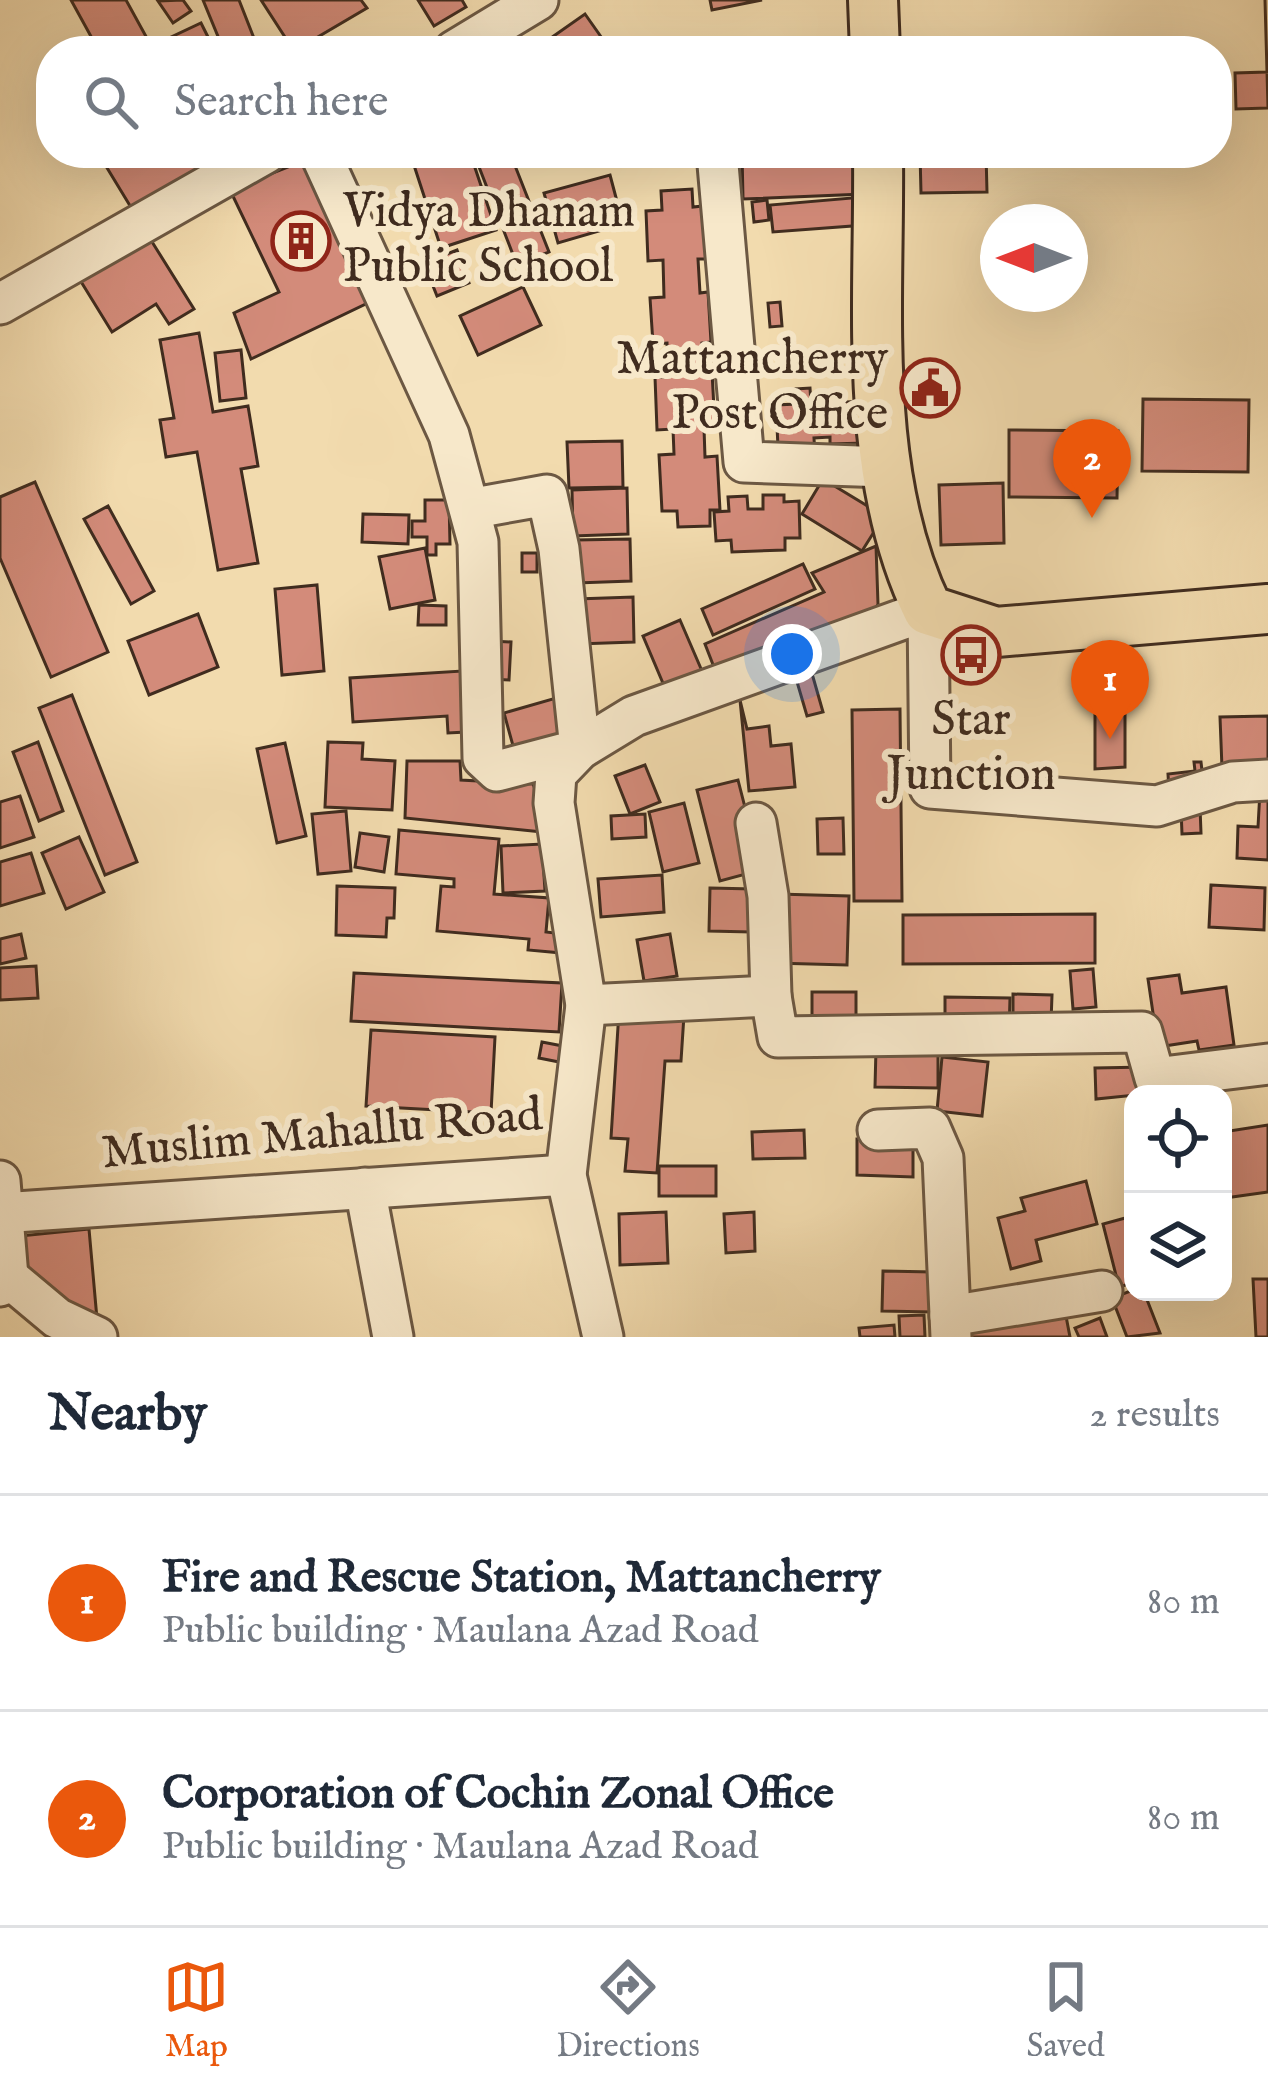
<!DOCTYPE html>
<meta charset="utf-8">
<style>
:root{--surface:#fff;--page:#f2f2f3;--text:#1f2937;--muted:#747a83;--line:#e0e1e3;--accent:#ea580c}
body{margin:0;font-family:"IM FELL English",serif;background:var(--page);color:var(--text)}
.controls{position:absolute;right:36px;bottom:36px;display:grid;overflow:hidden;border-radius:24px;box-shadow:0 12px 48px #0002}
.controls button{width:108px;height:108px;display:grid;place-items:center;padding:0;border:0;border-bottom:3px solid var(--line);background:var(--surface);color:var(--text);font:60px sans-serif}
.compass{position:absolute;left:980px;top:204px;width:108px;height:108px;border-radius:50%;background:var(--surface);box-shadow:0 12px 48px #0002;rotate:270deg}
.you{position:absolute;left:792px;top:654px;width:42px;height:42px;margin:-30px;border:9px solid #fff;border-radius:50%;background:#1a73e8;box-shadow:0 0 0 18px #1a73e833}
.badge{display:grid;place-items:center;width:78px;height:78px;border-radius:50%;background:var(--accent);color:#fff;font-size:39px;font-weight:700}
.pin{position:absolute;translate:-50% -99px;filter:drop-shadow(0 3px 6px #0008)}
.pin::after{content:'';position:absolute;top:63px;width:42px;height:36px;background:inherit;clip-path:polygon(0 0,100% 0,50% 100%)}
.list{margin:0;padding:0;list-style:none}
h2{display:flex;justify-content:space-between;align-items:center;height:156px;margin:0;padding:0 48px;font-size:51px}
h2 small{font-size:39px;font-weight:400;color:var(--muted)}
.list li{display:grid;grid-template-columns:78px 1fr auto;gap:36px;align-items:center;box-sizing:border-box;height:216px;padding:0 48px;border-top:3px solid var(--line)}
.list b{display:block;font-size:45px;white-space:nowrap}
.list p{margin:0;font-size:39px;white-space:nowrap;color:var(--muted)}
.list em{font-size:39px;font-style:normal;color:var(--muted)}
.icon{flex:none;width:66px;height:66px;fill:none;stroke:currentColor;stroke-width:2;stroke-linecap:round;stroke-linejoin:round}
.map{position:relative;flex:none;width:1268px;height:1337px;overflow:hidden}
.search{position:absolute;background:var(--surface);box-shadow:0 12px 48px #0002;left:36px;right:36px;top:36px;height:132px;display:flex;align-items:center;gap:30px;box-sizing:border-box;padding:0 42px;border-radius:48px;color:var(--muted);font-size:45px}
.sheet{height:588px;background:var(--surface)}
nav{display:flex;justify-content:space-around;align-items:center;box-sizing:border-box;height:168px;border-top:3px solid var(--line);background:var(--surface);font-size:33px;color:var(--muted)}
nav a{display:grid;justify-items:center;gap:6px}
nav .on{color:var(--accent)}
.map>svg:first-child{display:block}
.building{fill:#d38b7a;stroke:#402c1f;stroke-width:3}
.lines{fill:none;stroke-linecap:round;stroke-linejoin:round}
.minor-casing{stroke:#6c5843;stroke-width:45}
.major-casing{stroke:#402c1f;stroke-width:54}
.minor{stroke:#f7e8ca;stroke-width:39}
.major{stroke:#f2dbae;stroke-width:48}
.labels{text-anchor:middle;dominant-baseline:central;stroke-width:12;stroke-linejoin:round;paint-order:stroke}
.poi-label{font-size:48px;fill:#402c1f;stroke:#f7e8ca;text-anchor:start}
.street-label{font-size:48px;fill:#402c1f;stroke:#f7e8ca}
</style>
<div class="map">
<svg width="1268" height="1337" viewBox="0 0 1268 1337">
<rect width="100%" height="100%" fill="#f2dbae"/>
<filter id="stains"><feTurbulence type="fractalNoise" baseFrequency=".00167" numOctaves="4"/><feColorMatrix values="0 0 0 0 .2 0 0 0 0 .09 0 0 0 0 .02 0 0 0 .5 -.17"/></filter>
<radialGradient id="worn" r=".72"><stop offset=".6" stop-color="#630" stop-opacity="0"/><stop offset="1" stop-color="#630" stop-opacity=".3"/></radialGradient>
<g class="building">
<path d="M71,0H126L154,51H99Z"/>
<path d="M183,0L191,11L173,23L158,1Z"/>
<path d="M203,0H239L259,51H224Z"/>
<path d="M261,0H361L367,8L294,51Z"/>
<path d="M418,0H462L466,7L434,26Z"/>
<path d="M710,0H762L712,10Z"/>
<path d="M1265,0L1268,108L1236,109L1235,73L1267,72Z"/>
<path d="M585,14L611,51H540L538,47Z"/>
<path d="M201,23L215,51H172L167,39Z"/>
<path d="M98,153H209L213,162L132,209Z"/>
<path d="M410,153H470L496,230L441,248Z"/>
<path d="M510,153L549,252L517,265L474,154Z"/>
<path d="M742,153H862L864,194L743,199Z"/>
<path d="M920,153H986L987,192L921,193Z"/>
<path d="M308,159L376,299L251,359L234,313L279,292L230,190Z"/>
<path d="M610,175L623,224L558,243L544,193Z"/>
<path d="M692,189L693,207L703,206L706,259H698L700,293L708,292L711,342L702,343L704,373L712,372L715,427L704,428L705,457L717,456L720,510H710V526L678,527L677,511H662L659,455L674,454L673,429L657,430L655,377H668L667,343L653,344L650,298L664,297L663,260L648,261L646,211L662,210L661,191Z"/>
<path d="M863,197L865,225L773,232L770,205Z"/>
<path d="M767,200L769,220L754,222L752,202Z"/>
<path d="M149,237L194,309L169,324L156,304L112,332L80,280Z"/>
<path d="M457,250L469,283L437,296L424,263Z"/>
<path d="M523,287L541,325L478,355L460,316Z"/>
<path d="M780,302L782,326L770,327L768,303Z"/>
<path d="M199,333L213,412L248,406L258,466L241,469L258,563L218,570L197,452L166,457L160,420L174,418L160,340Z"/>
<path d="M241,350L246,398L220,401L215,353Z"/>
<path d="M810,388L811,404L863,401L865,443L830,444V437L814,438L815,457L778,447L776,405L796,404V389Z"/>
<path d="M1143,399L1249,400L1248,472L1142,471Z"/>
<path d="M1009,430L1118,431L1117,498L1009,497Z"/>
<path d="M622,441L623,487L569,488L567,442Z"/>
<path d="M823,479L884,516L862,551L802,514Z"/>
<path d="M35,482L108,652L51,677L0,558V497Z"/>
<path d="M1003,483L1004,543L941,545L939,485Z"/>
<path d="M627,488L628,534L573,536L572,490Z"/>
<path d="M763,495H784V502L799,501L800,538H785V550L732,552L731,540L716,541L714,512L729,511L728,497L747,496L748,509H763Z"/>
<path d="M425,500H449L450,544H436V555H427V537H412V521H425Z"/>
<path d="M108,506L154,591L131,604L84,519Z"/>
<path d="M363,514L409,515L408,544L362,542Z"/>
<path d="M630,539L631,581L577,583L576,540Z"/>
<path d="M876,546L878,604L873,615L719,680L705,644L824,592L812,573Z"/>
<path d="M425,548L435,600L390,609L379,557Z"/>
<rect x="522" y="553" width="15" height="19"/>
<path d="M803,564L815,589L713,635L702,609Z"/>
<path d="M317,585L324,671L282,675L275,589Z"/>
<path d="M633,597L634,642L578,644L577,599Z"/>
<path d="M419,605L446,606V625H418Z"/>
<path d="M198,614L218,667L149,695L128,641Z"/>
<path d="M680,620L705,678L668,695L643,636Z"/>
<path d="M491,641L511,642L509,680L489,679Z"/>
<path d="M811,670L823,712L807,716L795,675Z"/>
<path d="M462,671L466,732L448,733L447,716L353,722L350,678Z"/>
<path d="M72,695L137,862L105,875L39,708Z"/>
<path d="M556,698L568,738L515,753L504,713Z"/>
<path d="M740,700L747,729L769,726L771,746L791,744L795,787L749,791Z"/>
<path d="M900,709L902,901H854L852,710Z"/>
<path d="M1125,709V767L1095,769V710Z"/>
<path d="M1268,716V767L1222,768L1220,717Z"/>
<path d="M38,742L63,811L39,821L13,752Z"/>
<path d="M328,742L363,743L362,759L395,761L392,810L325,807Z"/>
<path d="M285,743L306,836L277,843L257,749Z"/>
<path d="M407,761H460L461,780L533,784L552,833L405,818Z"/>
<path d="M1194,762H1201L1204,788L1169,791L1168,774L1195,771Z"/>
<path d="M645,765L660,802L630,814L615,776Z"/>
<path d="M738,780L761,870L720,881L697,790Z"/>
<path d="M1260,791H1268V860L1237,858L1238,826L1258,827Z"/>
<path d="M20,796L34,837L0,848V802Z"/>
<path d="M684,803L699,863L663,872L649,812Z"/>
<path d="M1200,807L1201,833L1182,834L1181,809Z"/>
<path d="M346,811L351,871L318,874L312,814Z"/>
<path d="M645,814L646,837L612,839L611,816Z"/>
<path d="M843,818L844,854H818L817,819Z"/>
<path d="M399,830L499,839L494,894L549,898L546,932L563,934L562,953L528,950L529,939L437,931L441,886L454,887V879L396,874Z"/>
<path d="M360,833L389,837L384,872L355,867Z"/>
<path d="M79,837L104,892L66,909L42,853Z"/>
<path d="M542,844L545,891L503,893L501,846Z"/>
<path d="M31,853L44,893L0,906V862Z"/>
<path d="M662,875L664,912L601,917L598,879Z"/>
<path d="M1211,885L1265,888L1264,930L1209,927Z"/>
<path d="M337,886L395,888L394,918H387L386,937L336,935Z"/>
<path d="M710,888L753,889L751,932L709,931Z"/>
<path d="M777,894L849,896L847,965L774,963Z"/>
<path d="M1095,914V963L903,964V915Z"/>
<path d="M21,934L26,958L0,964V939Z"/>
<path d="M670,934L677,976L644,981L637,940Z"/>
<path d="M36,966L38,998L0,1000V968Z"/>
<path d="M1093,969L1096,1007L1073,1009L1070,971Z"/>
<path d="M354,973L562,983L559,1032L351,1021Z"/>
<path d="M1179,975L1182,993L1226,987L1234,1045L1199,1050L1197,1041L1158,1047L1148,979Z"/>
<rect x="812" y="992" width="44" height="40"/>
<path d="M1013,994L1052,995L1051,1022H1013Z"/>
<path d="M945,997L1010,998L1009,1033L945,1032Z"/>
<path d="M619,1011L684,1015L681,1061H665L657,1173L625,1171L628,1139L611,1138Z"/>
<path d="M371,1030L495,1037L491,1113L366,1106Z"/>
<path d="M542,1042L573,1048L569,1064L539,1058Z"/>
<path d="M876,1049L938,1050V1088L875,1087Z"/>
<path d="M942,1057L988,1062L982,1116L937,1111Z"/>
<path d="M1146,1067V1094L1096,1099L1095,1068Z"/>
<path d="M1268,1125V1192L1225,1198L1223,1132Z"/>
<path d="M804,1130L805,1158L753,1159L752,1132Z"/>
<path d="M857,1139L913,1140V1177L857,1175Z"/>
<rect x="659" y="1166" width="57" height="30"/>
<path d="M1086,1181L1097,1224L1036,1240L1041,1261L1011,1269L998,1218L1025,1211L1021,1198Z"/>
<path d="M666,1212L668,1263L620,1265L619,1214Z"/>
<path d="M754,1212L755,1251L726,1253L724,1214Z"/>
<path d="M1129,1217L1133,1283L1119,1287L1103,1224Z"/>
<path d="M89,1229L97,1319L27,1289L20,1236Z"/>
<path d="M883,1271L933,1272V1312L882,1311Z"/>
<path d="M1253,1279H1268V1337H1256Z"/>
<path d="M1133,1290L1144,1292L1160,1333L1127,1337L1112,1298Z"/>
<path d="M1065,1311L1070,1337H964L961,1318Z"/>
<path d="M924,1315L925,1337H900L899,1316Z"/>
<path d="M1100,1318L1107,1337H1079L1075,1328Z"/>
<path d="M894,1325L895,1337H860L859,1328Z"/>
</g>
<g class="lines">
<g class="minor-casing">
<g id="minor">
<path d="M454,51L538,0"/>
<path d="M320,153L449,435L478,542L483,758L497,771L580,749L559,549L547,495L469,509"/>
<path d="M717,153L744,462L886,467"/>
<path d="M0,304L266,153"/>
<path d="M756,823L768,896L771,996"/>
<path d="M586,1005L771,996L778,1037L1142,1032L1155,1078L1268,1064"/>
<path d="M878,1130L930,1128L943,1158L951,1337"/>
<path d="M0,1181L8,1277L0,1286"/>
<path d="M365,1188L393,1337"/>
<path d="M0,1213L566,1175"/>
<path d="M8,1277L57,1318L97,1337"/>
<path d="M950,1316L1102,1291"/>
<path d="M603,1337L566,1175L586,1005L554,803L556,774L580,749L634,716L928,610L930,788L1157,806L1233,782L1268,780"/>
</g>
</g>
<g class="major-casing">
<g id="major">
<path d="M873,0L875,51"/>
<path d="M878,153C880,302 861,473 928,610L996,632L1268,609"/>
</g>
</g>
<use href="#minor" class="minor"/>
<use href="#major" class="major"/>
</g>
<defs>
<g id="building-ring" transform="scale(3)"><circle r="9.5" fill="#f7e8ca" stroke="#8f2418" stroke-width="1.5"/><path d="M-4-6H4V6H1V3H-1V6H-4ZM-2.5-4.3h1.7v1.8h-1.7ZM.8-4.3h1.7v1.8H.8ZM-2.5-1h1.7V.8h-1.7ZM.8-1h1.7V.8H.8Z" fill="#8f2418"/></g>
<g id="civic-ring" transform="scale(3)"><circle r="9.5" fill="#f7e8ca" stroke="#8f2418" stroke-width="1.5"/><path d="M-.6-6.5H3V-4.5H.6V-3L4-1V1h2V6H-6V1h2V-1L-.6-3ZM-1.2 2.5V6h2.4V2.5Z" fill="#8f2418"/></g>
<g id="bus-ring" transform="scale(3)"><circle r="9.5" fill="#f7e8ca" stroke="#8f2418" stroke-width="1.5"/><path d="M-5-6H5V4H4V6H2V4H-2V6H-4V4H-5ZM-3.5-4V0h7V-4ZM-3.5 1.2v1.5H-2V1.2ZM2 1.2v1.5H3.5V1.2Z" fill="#8f2418"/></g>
</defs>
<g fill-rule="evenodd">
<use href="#building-ring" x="301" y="241"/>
<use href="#civic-ring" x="930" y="388"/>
<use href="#bus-ring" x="971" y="655"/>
</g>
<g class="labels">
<g class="poi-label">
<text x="343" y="213">Vidya Dhanam<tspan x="343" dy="55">Public School</tspan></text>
<text x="888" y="360" text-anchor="end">Mattancherry<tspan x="888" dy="55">Post Office</tspan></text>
<text x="971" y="721" text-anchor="middle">Star<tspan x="971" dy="55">Junction</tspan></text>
</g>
<g class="street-label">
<text transform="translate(322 1135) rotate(-5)">Muslim Mahallu Road</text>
</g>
</g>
<rect width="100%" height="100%" filter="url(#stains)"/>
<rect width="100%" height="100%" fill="url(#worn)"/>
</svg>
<div class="controls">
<button><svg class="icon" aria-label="locate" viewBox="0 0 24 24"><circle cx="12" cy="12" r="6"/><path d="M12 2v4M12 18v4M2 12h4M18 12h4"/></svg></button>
<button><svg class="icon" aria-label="layers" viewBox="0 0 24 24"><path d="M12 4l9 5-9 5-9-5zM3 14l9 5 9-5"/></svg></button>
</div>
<svg class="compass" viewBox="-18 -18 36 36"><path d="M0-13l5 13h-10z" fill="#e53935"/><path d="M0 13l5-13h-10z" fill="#747a83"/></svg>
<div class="you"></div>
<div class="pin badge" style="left:1110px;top:739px">1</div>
<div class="pin badge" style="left:1092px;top:518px">2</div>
<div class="search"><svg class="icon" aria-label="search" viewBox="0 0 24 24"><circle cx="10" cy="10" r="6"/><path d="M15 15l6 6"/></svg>Search here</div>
</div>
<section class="sheet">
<h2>Nearby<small>2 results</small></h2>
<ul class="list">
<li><span class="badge">1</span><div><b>Fire and Rescue Station, Mattancherry</b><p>Public building · Maulana Azad Road</p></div><em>80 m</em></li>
<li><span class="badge">2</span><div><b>Corporation of Cochin Zonal Office</b><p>Public building · Maulana Azad Road</p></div><em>80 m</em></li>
</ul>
</section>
<nav>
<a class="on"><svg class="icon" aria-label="map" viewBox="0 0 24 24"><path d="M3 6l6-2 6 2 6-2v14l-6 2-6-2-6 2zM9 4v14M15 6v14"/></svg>Map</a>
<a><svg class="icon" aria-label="directions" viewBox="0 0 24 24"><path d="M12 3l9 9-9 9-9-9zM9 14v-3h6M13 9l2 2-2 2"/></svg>Directions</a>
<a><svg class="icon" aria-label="saved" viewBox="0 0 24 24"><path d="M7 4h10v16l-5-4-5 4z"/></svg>Saved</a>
</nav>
